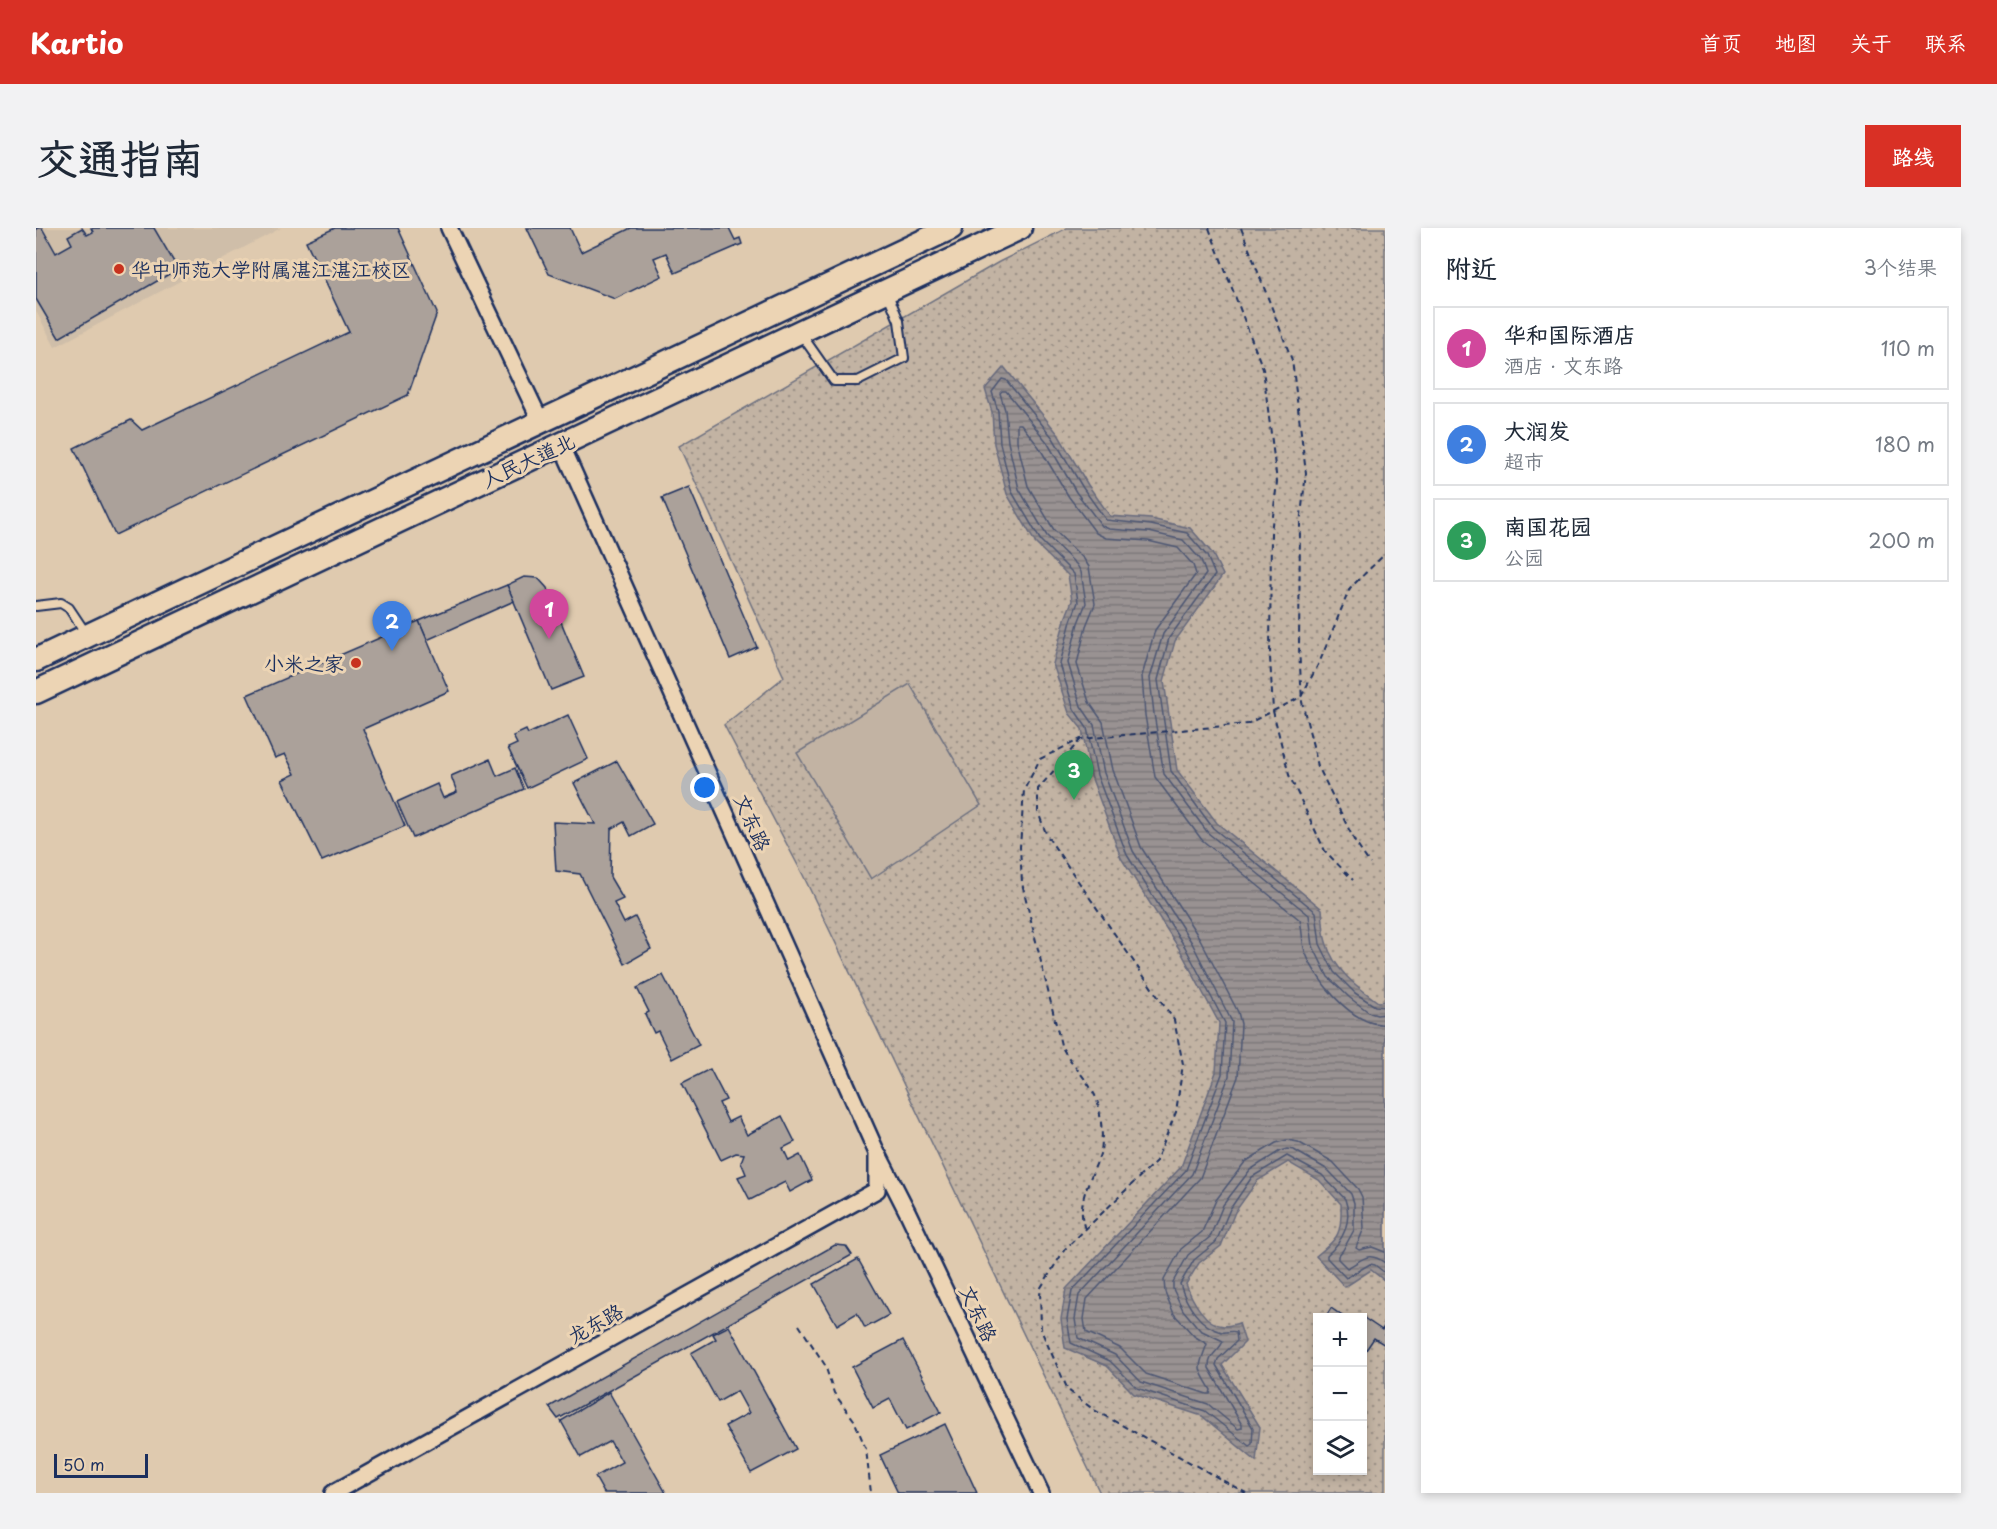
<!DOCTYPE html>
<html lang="zh">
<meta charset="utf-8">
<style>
:root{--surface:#fff;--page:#f2f2f3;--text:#1f2937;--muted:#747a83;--line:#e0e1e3;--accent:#d93025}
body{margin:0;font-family:"Playpen Sans","LXGW WenKai TC",sans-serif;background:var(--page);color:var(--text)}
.controls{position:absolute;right:18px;bottom:18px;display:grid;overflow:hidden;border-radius:0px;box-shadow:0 3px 9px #0003}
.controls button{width:54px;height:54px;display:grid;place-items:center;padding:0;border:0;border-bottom:2px solid var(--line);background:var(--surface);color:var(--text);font:30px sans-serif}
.scale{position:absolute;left:18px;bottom:15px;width:94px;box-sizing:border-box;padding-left:6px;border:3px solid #1b2f5e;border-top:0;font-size:16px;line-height:21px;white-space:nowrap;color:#1b2f5e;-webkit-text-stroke:4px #ecd4b4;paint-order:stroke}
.you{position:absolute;left:669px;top:560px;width:21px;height:21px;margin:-15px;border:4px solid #fff;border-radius:50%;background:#1a73e8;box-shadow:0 0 0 9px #1a73e833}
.badge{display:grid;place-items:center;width:39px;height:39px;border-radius:50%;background:var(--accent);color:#fff;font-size:20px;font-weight:700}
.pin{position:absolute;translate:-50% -50px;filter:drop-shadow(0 2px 3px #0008)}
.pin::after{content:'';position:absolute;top:32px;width:21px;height:18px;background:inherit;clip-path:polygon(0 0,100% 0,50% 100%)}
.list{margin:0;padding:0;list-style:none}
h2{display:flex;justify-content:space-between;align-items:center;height:78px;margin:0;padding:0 24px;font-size:26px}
h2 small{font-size:20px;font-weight:400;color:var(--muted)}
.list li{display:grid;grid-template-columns:39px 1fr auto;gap:18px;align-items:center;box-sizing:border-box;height:84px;margin:0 12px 12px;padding:0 12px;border:2px solid var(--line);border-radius:0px}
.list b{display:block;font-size:22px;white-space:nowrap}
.list p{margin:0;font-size:20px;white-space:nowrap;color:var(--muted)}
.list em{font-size:20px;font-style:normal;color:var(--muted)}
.icon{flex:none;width:33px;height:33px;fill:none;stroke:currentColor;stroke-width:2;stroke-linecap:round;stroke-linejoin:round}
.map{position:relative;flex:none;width:1349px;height:1265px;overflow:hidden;border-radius:0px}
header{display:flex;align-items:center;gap:36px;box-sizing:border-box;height:84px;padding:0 30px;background:var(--accent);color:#fff}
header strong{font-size:28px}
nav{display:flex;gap:33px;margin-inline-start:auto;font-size:21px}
.intro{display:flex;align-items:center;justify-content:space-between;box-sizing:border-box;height:144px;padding:0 36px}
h1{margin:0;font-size:42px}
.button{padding:15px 27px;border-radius:0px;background:var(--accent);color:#fff;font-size:21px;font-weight:700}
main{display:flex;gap:36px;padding:0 36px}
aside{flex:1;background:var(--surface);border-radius:0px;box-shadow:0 3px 9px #0003}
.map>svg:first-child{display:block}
.built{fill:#cfbea9}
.green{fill:url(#green-dots);stroke:#6e7180;stroke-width:1.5;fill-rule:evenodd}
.pitch{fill:#c2b3a3;stroke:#6e7180;stroke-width:1.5}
.water{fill:url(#water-rules);stroke:#676a7d;stroke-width:1.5}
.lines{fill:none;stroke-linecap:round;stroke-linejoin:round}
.shore{stroke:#4d5773;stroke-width:1.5}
.building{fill:#aba19a;stroke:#1b2f5e;stroke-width:1.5}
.lane-casing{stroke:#1b2f5e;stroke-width:12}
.street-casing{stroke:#1b2f5e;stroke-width:20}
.primary-casing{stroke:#1b2f5e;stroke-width:27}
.path{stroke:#1b2f5e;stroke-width:2;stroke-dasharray:6 4.5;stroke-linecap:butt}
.lane{stroke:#ecd4b4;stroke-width:8}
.street{stroke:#ecd4b4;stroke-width:15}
.primary{stroke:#ecd4b4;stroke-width:22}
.poi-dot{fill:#c8321e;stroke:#ecd4b4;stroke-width:2}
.labels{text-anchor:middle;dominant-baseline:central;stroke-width:6;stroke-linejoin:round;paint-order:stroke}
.poi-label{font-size:20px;fill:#1b2f5e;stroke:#ecd4b4;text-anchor:start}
.street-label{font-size:20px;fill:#1b2f5e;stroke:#ecd4b4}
</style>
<header>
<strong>Kartio</strong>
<nav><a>首页</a><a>地图</a><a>关于</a><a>联系</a></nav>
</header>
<div class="intro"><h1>交通指南</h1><a class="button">路线</a></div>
<main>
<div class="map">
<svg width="1349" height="1265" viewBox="0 0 1349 1265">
<defs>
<pattern id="green-dots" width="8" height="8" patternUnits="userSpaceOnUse" patternTransform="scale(1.5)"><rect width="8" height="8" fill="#c2b3a3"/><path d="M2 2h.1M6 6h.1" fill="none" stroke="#9d9288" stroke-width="1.8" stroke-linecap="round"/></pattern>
<pattern id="water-rules" width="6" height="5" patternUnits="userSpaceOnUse" patternTransform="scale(1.5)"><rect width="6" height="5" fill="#999292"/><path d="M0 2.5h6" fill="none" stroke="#7c787a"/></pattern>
</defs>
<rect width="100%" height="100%" fill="#dfcaaf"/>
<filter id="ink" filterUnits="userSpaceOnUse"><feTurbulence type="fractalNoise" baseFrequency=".0167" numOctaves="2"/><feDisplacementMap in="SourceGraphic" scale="12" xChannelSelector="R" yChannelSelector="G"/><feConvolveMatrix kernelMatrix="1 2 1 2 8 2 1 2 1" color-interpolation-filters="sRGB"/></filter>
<g filter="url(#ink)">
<path class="built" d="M0,0H245L19,119L0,83Z"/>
<path class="green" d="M1031,0H1349V1265H1064L767,647L688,497L748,449L643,218L963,34ZM1282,1090H1326V1242H1282Z"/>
<path class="pitch" d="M874,456L945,577L835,651L761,525Z"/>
<path class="water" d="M968,139L1022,206L1052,257L1074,288L1115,291L1154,300L1176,325L1187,347L1139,413L1128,453L1141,542L1181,595L1286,681C1287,691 1287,704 1290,714C1298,742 1320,758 1342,774L1349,773V1053L1335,1042L1309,1059L1280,1028C1303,1010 1306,1005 1305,976L1283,952L1252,934L1221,953L1199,984L1185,1018L1163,1035L1150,1056C1156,1072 1169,1097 1188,1098C1193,1098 1199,1096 1203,1095L1209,1114L1186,1137L1224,1199L1220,1233L1166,1188L1098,1166L1071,1138L1029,1120L1025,1091L1030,1061L1145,939L1180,844L1183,795L1144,722L1085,630L1055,548L1046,501L1033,485L1017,436L1029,391L1036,373L1032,347L1000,316L971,266L958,216L956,184L949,161Z"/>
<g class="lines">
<g class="shore">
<path d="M1349,779L1339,778L1319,765L1298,744L1284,716L1280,684L1177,600L1135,543L1122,452L1133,410L1179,347L1171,328L1151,305L1115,297L1070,292L1047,260L1017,210L970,152L966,151L956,164L962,183L964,215L976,264L1005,313L1038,346L1042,374L1035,393L1024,436L1038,481L1051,500L1061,547L1091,627L1149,719L1189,795L1186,846L1150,942L1036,1063L1031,1091L1035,1115L1074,1133L1101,1160L1169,1183L1213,1218L1216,1216L1217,1200L1180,1137L1182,1131L1201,1113L1200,1104C1195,1102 1191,1105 1186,1104C1164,1099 1150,1076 1144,1056L1158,1032L1180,1014L1194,981L1216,949L1251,928L1286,947L1309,971C1317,993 1307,1013 1291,1027V1030L1310,1050L1334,1036L1339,1037L1349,1045"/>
<path d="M1349,786L1341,787L1334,785L1314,770L1292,749L1277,718L1273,687L1172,605L1128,546L1118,486L1114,450L1127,406L1170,346L1165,332L1147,312L1113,304L1073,301L1066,298L1040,264L1011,214L970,163H966L964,165L969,182L972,214L983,261L1011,308L1041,337L1045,344L1050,375L1042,395L1032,435L1045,478L1058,497L1068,545L1097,623L1156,715L1196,794L1193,848L1156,946L1043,1067L1039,1091L1042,1110L1079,1127L1105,1154L1172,1176L1202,1201L1206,1200V1197L1173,1140C1172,1126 1184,1123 1187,1113L1164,1102L1147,1082L1137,1061V1054L1152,1027L1174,1009L1187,977L1214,942L1244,923L1251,921L1258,922L1292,942L1315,966L1318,975V1002L1307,1022L1302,1028V1031L1311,1040C1327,1032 1332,1022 1349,1035"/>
<path d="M1349,796C1316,799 1276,748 1268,720C1266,711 1266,701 1264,692L1166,612L1119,549L1109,487L1106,448L1119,402L1160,346L1157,337L1142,320L1112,313L1070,310L1060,305L1033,269L1003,219L985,196H981V213L992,258L1018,302L1048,331L1053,339L1059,376L1050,398L1041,436L1053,474L1067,494L1077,542L1105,619L1164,711L1202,784L1205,796L1202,849L1164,950L1051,1071L1048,1091L1050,1104L1084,1120L1110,1146L1171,1166H1174L1175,1162C1160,1137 1162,1142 1171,1116L1158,1108L1138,1086L1129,1064L1128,1052L1145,1021L1166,1004L1180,972L1209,934L1240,915L1251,912L1262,914L1297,934L1322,961L1326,969L1328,1000L1320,1020L1323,1022L1336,1019L1349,1024"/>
</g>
</g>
<g class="building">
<path d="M0,0H6L20,25L36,16L32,8L46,0L51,7L57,4L55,0H118L142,41L23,110L0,71Z"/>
<path d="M299,0H362L401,85L372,167L79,307L38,220L95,192L106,202L313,104L270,13Z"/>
<path d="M491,0H534L545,24L595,0H693L699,12L704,10L706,16L639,45L630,25L618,30L626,48L579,71L513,46Z"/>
<path d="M653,259L721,419L694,431L626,270Z"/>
<path d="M488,349L502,350L511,360L548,449L515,462L471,357Z"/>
<path d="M471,357L478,373L391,412L383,393Z"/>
<path d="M383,393L413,463L327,501L369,598L286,633L246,552L259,546L249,526L239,530L211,467Z"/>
<path d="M532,487L552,531L491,560L472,520L481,516L477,508L490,502L492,506Z"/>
<path d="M454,531L461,548L479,540L488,561L377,610L361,574L401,556L407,570L421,564L415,548Z"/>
<path d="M581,533L617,596L595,608L588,594L575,601L574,649L587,671L578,675L588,695L599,689L615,721L589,736L544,646L520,643L517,594L559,596L538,555Z"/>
<path d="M627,747L663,817L636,831L622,803L618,805L609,786L613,784L601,760Z"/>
<path d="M674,841L690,872L683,875L692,894L702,889L711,907L746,888L759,914L747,920L753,933L764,927L776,952L754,964L749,954L714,972L702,949L710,946L705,934L708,926L700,925L685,932L646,855Z"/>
<path d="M799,1017L810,1018L816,1027L522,1191L513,1179Z"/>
<path d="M822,1031L853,1087L829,1100L821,1085L801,1097L778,1056Z"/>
<path d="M1295,1080L1309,1090H1289Z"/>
<path d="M1325,1088L1346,1102L1349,1097V1117L1338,1110L1326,1128V1090H1323Z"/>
<path d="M693,1098L760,1221L715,1245L689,1198L713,1185L701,1163L682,1174L655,1125L680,1111L677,1106Z"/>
<path d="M867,1112L905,1184L870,1202L854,1171L837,1180L816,1139Z"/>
<path d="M573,1164L630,1265H568L559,1249L586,1234L574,1213L545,1229L525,1193Z"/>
<path d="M909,1196L941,1265H862L844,1227Z"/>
</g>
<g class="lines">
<g class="lane-casing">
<g id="lane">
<path d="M765,106L798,153H822L868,130L863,93L851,64"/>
<path d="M0,378L25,375L33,380L51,407"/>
</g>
</g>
<g class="street-casing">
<g id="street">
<path d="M413,0L505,194"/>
<path d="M843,928L872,985L1005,1265"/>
<path d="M297,1265L841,962V925L525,216"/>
</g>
</g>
<g class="primary-casing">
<g id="primary">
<path d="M0,432L915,0"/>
<path d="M0,464L984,0"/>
</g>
</g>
<g class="path">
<path d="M1173,0L1227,141L1241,254L1235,305L1234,429L1237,483L1253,547L1289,623L1317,652"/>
<path d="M1205,0L1256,132L1270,245L1264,296L1263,419L1266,474L1282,538L1319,614L1334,636"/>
<path d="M1045,511L1002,561V584L1011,608L1138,792L1147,836L1140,884L1120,933L1029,1021L1004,1061L1005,1102L1032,1162L1058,1182L1210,1265"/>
<path d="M1049,1001C1039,974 1055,952 1064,926C1068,914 1065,893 1063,880C1059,857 1035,838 1025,817L986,655L984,619L988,562L1004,531L1045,511L1211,496L1265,469L1284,433L1314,360L1349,326"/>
<path d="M763,1097L789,1137L798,1165L818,1192L830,1221L835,1265"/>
</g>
<use href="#lane" class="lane"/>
<use href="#street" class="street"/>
<use href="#primary" class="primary"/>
</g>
</g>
<g class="poi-dot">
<circle cx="83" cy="41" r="6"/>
<circle cx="320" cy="435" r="6"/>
</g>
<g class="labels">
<g class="poi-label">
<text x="95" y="41">华中师范大学附属湛江湛江校区</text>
<text x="308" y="435" text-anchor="end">小米之家</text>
</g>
<g class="street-label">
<text transform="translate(492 232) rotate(-25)">人民大道北</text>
<text transform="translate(717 594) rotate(66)">文东路</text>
<text transform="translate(943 1085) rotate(65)">文东路</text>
<text transform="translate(559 1095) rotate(-29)">龙东路</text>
</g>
</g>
</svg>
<div class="controls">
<button>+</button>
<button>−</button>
<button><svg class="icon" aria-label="layers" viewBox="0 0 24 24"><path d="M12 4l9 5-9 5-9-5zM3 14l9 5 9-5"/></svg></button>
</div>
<div class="scale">50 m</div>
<div class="you"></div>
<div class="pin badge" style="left:513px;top:411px;background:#d1479c">1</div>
<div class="pin badge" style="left:356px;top:423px;background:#3f7fe0">2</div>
<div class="pin badge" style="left:1038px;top:572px;background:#2e9e5b">3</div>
</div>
<aside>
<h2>附近<small>3个结果</small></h2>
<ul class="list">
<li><span class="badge" style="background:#d1479c">1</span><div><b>华和国际酒店</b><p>酒店 · 文东路</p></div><em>110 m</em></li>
<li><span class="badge" style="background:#3f7fe0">2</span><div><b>大润发</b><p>超市</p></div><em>180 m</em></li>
<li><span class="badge" style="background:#2e9e5b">3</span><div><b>南国花园</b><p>公园</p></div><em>200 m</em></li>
</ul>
</aside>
</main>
